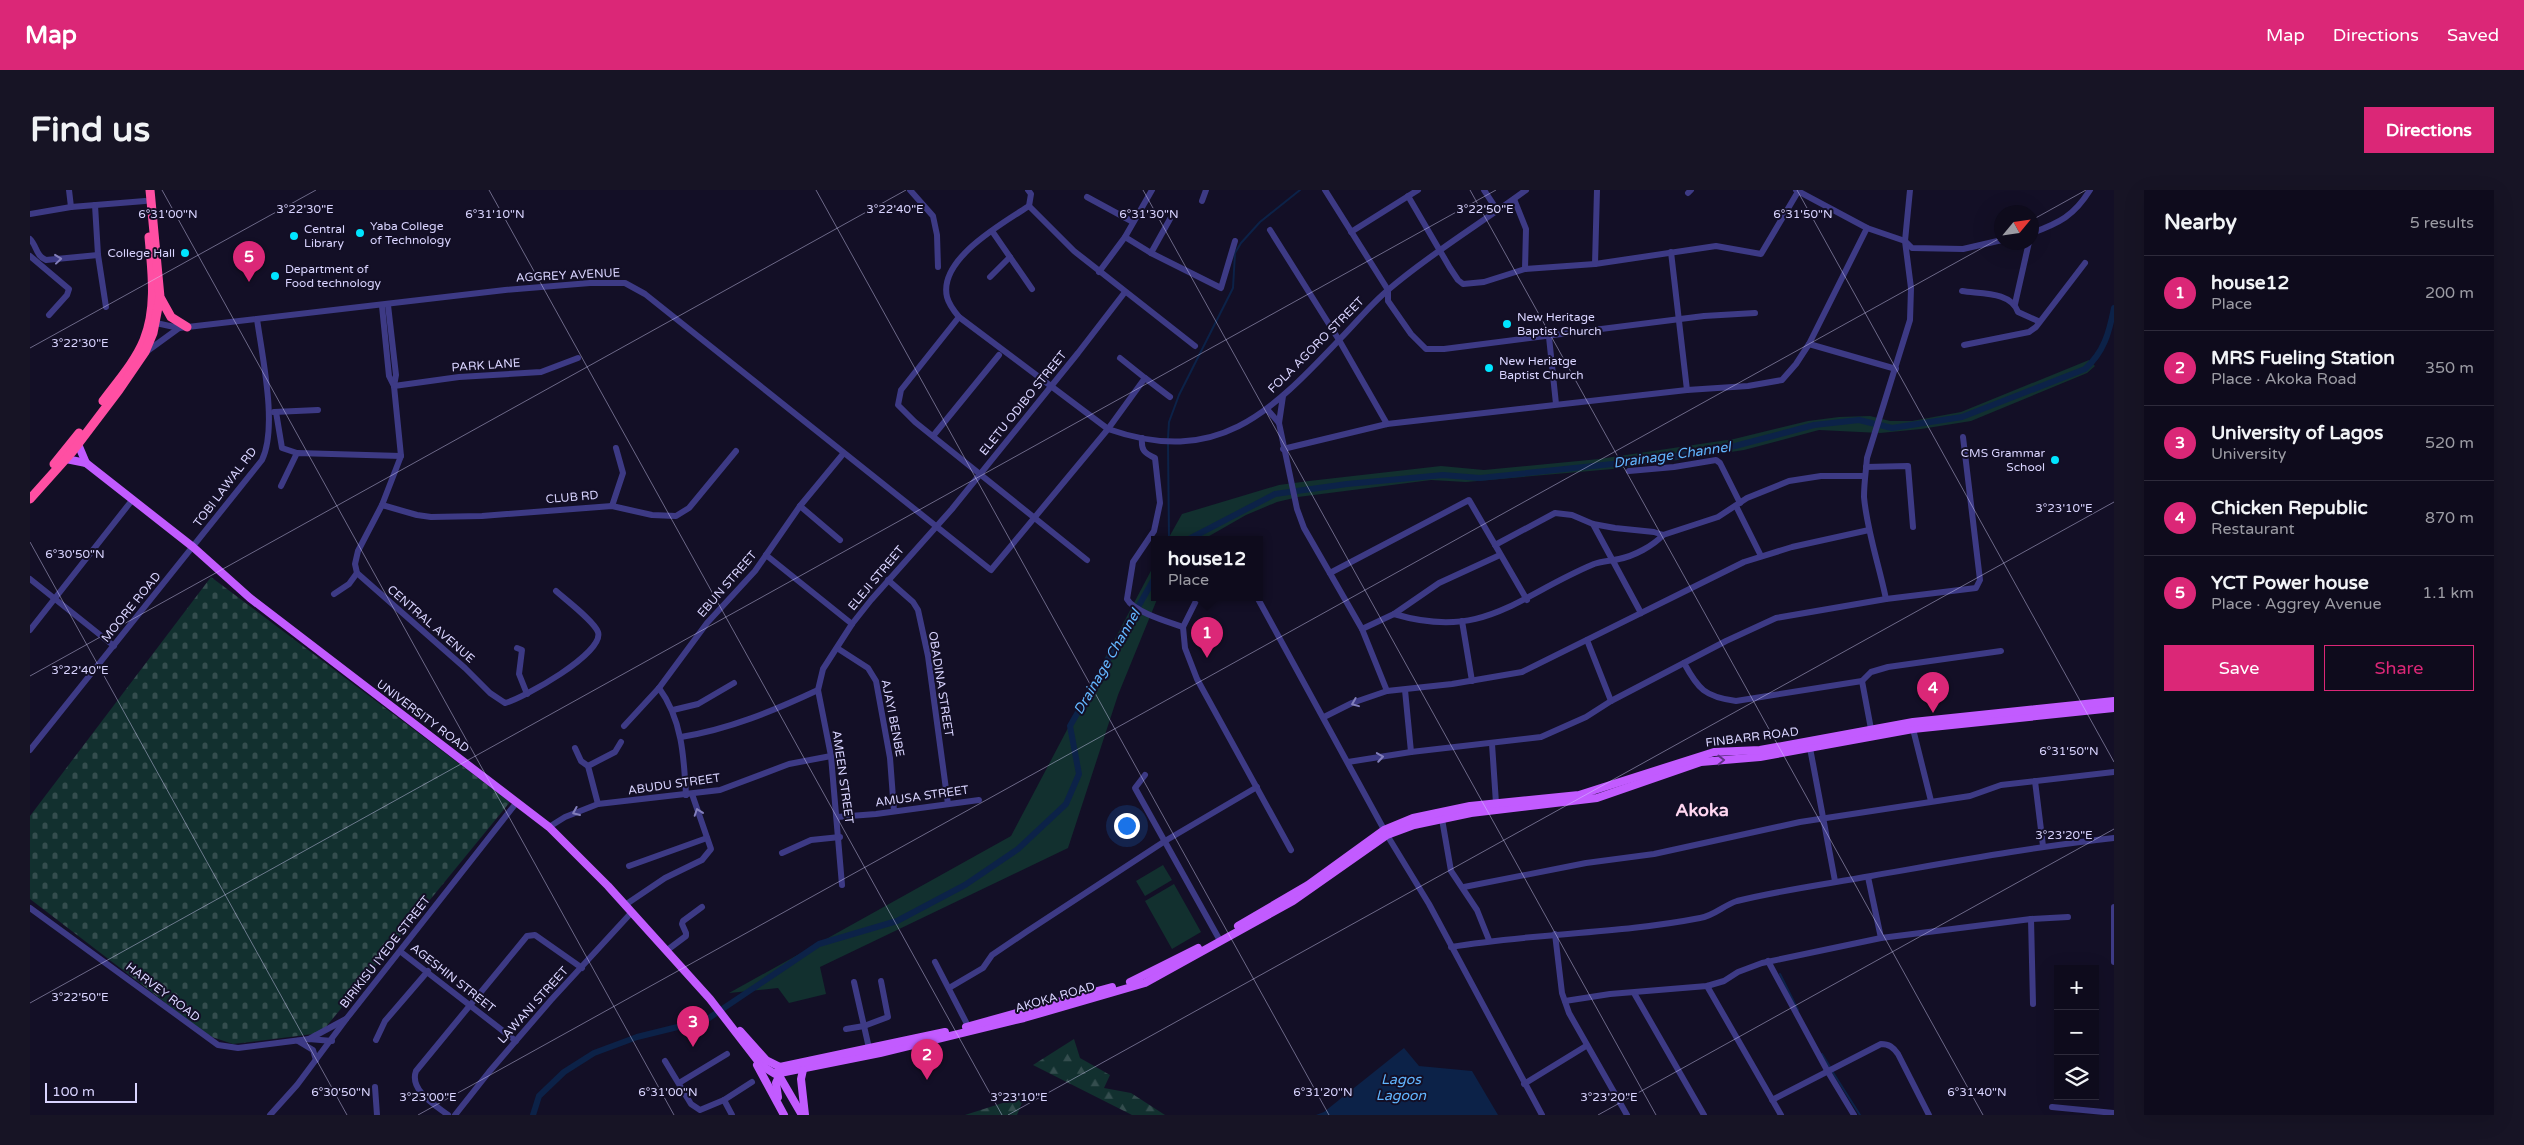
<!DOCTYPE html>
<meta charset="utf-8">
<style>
:root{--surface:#0e0b1c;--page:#171425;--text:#f1f3f6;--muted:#9b9ba3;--line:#2e2b3b;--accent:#db2777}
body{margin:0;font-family:"Varela Round",sans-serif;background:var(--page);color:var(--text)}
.controls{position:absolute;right:15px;bottom:15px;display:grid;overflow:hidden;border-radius:0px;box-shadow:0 5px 20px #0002}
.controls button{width:45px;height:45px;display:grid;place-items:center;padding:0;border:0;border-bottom:1px solid var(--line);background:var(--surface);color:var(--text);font:25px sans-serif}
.compass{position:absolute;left:1964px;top:15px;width:45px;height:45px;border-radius:50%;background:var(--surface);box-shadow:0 5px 20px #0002;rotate:61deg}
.scale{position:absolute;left:15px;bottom:12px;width:92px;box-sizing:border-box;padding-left:5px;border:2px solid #d9d4ff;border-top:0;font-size:14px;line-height:18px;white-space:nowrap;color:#d9d4ff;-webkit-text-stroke:4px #130f26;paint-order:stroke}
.you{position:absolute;left:1096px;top:635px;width:18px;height:18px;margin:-12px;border:4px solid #fff;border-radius:50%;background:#1a73e8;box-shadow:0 0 0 8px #1a73e833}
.badge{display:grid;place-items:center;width:32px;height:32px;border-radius:50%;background:var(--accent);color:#fff;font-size:16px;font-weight:700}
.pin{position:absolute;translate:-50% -41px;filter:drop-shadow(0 1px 2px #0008)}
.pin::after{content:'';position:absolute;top:26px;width:18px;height:15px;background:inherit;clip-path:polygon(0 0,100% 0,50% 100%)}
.popup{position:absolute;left:1121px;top:346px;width:112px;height:65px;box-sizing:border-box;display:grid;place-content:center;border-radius:0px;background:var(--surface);filter:drop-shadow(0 1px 4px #0005);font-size:16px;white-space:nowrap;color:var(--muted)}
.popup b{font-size:19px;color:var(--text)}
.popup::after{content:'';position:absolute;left:50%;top:100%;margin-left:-10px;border:10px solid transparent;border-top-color:var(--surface)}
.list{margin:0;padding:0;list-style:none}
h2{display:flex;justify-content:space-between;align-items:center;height:65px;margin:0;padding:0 20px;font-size:21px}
h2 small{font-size:16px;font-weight:400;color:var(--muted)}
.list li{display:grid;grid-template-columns:32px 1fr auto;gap:15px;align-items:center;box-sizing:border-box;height:75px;padding:0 20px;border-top:1px solid var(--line)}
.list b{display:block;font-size:19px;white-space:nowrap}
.list p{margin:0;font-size:16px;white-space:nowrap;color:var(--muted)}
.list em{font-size:16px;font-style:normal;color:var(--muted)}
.actions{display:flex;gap:10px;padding:15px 20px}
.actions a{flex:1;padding:11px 0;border:1px solid var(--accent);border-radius:0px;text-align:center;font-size:18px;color:var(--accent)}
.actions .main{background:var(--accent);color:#fff}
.icon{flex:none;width:28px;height:28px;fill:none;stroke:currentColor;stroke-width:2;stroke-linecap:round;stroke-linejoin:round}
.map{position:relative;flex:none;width:2084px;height:925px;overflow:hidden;border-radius:0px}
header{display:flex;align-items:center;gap:30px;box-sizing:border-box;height:70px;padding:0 25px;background:var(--accent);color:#fff}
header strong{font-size:24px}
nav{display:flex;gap:28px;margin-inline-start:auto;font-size:18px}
.intro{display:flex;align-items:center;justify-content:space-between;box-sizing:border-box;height:120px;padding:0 30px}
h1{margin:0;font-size:35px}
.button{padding:12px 22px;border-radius:0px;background:var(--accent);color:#fff;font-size:18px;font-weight:700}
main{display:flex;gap:30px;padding:0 30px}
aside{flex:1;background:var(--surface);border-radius:0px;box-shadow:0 5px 20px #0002}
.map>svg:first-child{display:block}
.green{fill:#12302f}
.forest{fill:url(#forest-firs)}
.cemetery{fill:url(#cemetery-stones)}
.water{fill:#0c2248}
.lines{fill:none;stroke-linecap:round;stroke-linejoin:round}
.stream{stroke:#0c2248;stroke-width:2}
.canal{stroke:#0c2248;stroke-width:6}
.minor{stroke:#3d3a85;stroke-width:6}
.major{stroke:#c25bff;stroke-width:8}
.highway{stroke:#ff4fa3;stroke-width:9}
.oneway{stroke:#837fbc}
.oneway2{stroke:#623188}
.ticks{fill:none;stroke:#d9d4ff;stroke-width:1;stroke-opacity:0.45}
.poi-dot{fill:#00e5ff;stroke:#130f26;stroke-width:2}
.labels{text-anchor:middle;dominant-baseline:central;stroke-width:4;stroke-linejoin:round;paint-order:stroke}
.poi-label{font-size:12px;fill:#d9d4ff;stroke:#130f26;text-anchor:start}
.street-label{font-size:12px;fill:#d9d4ff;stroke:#130f26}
.water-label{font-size:14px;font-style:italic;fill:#62b6ff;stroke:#130f26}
.district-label{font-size:18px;font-weight:bold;fill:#ffd6f0;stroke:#130f26}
.ticks-label{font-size:12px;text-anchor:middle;fill:#d9d4ff;stroke:#130f26;stroke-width:4;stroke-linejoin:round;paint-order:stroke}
</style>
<header>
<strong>Map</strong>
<nav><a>Map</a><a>Directions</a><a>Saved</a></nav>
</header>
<div class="intro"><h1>Find us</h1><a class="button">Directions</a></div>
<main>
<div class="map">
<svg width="2084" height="925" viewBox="0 0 2084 925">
<defs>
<pattern id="forest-firs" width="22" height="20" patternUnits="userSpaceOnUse" patternTransform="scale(1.25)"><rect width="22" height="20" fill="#12302f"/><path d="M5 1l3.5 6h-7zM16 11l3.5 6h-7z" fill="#344d4e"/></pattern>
<pattern id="cemetery-stones" width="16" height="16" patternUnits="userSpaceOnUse" patternTransform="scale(1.25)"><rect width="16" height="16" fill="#12302f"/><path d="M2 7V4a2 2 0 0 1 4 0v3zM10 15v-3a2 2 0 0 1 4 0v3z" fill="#344d4e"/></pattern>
</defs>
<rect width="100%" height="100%" fill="#130f26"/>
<g class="green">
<path d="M2059,170L2065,176L2057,183L1941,231L1891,239L1850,243L1789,240L1714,260L1594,278L1436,292L1401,290L1268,307L1247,312L1216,325L1174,349H1138L1152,324L1249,295L1279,291L1411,276L1454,280L1569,269L1704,249L1778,231L1809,227L1840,226L1860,231H1882L1931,222Z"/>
<path d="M1124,375V407H1128L1088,505L1038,658L790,777L796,804L759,813L748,798L699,803L981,646Z"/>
<path d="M1133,675L1142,690L1115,706L1106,691Z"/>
<path d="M1144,694L1171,742L1142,759L1115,711Z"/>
</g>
<g class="forest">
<path d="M1044,849L1050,868L1080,885L1074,898L1101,903L1135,925H1102L1003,875Z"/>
<path d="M982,910H993L987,925H935Z"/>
</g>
<path class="cemetery" d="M181,387L480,612L291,843L203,854L179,846L0,709V626Z"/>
<path class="water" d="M1374,858L1389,876L1442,881L1468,925H1286L1294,922Z"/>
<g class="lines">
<g class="stream">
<path d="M1138,248L1139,232L1149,205L1203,98L1205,63L1211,53L1230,32L1270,0"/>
<path d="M1138,253L1139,349"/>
<path d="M1750,784L1768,820"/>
<path d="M1792,864L1800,877"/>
<path d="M1802,881L1830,925"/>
</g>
<g class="canal">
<path d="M1159,349L1245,304L1317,294L1413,285L1450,288L1630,269L1705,256L1784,235L1829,230L1862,238L1932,227L2055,179C2074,162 2079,143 2084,118"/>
<path d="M503,925L509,906L534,882L564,863L607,847L676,830L789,754L867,731L935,695L988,659L1036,614L1049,584L1040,536L1124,389"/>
</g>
<g class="minor">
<path d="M39,0L41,17"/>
<path d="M880,0L903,26L907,45L908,77"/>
<path d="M998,0L1001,4L999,16"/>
<path d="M1295,0L1358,100V111L1381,144L1396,159H1414L1674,126L1725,123"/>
<path d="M1454,0L1467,20"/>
<path d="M1766,0L1837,38L1875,51L1882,58L1933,59L1972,50"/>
<path d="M1658,3L1661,0"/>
<path d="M1378,6L1420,78L1428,90L1433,94L1454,92L1495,79L1565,74L1686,56L1731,64L1769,0"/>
<path d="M1057,7L1103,32"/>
<path d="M1484,9L1496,39L1495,79"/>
<path d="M1172,11L1176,0"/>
<path d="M65,15L68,65L76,117"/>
<path d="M999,16C973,33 908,69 917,107C919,115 924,121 929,127L1078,239C1187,277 1239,224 1310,149C1326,133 1340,115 1358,100C1401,63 1450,34 1496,0"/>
<path d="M999,16L1044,61L1165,156"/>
<path d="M0,24L41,17L115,11"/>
<path d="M1240,40L1309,150L1357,234"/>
<path d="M962,41L1002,99"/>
<path d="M1321,42L1388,0"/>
<path d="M2002,43C2029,33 2044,26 2060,0"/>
<path d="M1095,47L1121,63L1140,29"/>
<path d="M0,49C7,56 6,66 16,70L68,65"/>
<path d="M1641,62L1657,200"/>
<path d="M1121,63L1191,98L1205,51"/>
<path d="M0,66L39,99L37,105L19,125"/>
<path d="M1565,74L1567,0"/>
<path d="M1069,82L1095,47L1122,0"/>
<path d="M960,87L980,67"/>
<path d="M1932,101C1950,104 1981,101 1988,122L2008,131"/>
<path d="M1985,114L1999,52"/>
<path d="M358,115L366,185L364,196"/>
<path d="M352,116L359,186L364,196L371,266L352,315L328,361L325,374L327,383L435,478L460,503L475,513C492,509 575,463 568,442C564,431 536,410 526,401"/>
<path d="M929,127L871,200L868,215L885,232L1057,370"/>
<path d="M126,133L149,138L475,100L560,93H595L615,104L961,380L1078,239L1115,188L1140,207"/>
<path d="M1519,147L1526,214"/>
<path d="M1779,154L1866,179"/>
<path d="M1934,155L1999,142L2006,137L2055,73"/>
<path d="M116,162L149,138"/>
<path d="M1090,168L1115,188"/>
<path d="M364,196L429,187L511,182L548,168"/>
<path d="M1253,206L1249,233L1267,319L1274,338L1332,439L1357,501"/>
<path d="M1237,219L1249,233"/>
<path d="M244,222L288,220"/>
<path d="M246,222L252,258L267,263"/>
<path d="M903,246L969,165"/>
<path d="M1112,248C1111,260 1114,263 1125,268L1130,313L1124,341L1103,372L1097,409C1104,422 1139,432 1153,437"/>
<path d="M1253,259L1357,234L1657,200L1718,196L1752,190L1766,174L1779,154L1837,38"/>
<path d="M1836,277L1878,276L1883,337"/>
<path d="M1599,281L1644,277L1686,270L1690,273L1710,313"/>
<path d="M251,296L267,263L371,266"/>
<path d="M352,315L387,325L401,327L452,326L582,316L622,325L646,326L659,318L706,261"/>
<path d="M582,316L593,283L586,258"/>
<path d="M770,316L810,350"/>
<path d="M1706,316L1731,366"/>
<path d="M1563,334L1611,423"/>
<path d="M1465,355L1525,323L1542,325L1563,334L1585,338L1624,342L1633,345L1688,327L1717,308L1759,291L1791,286H1835"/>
<path d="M736,365L822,434"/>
<path d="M1300,383L1439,310L1497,410"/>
<path d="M0,389L84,456"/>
<path d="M858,390L883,412L888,420L898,466L918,614"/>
<path d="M304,404L319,394L327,383"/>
<path d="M1168,407L1153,437L1155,458L1167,489L1261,660"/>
<path d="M1227,407L1357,645L1399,714L1512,925"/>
<path d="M1856,409C1849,375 1837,341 1834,307C1834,293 1836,281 1837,268L1880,130L1881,98L1875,51L1880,0"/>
<path d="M1364,424C1455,451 1487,406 1564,374C1573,371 1581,371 1589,369C1604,366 1623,356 1633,345"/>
<path d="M1432,431L1442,491"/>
<path d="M1332,439L1364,424L1409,393L1470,365"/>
<path d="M0,440L103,309"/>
<path d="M1557,450L1581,511"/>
<path d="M487,458L492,460L489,484L497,504"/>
<path d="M807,458L838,478L846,491L860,568L864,621"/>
<path d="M1654,473C1668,499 1675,507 1706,511L1832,491L1841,482L1858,477L1971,461"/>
<path d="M1832,491L1841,539"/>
<path d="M629,498C652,529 654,567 656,605"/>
<path d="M1375,500L1381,562"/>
<path d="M643,520L668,514L704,493"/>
<path d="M1294,527L1322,513L1357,501L1422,494L1492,482L1714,372L1762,357L1839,340"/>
<path d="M594,536L629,498L677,433L725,381L770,316L813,264"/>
<path d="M1883,539L1901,611"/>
<path d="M651,547C700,539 743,521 788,500"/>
<path d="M1462,554L1466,613"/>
<path d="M545,558L551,571L558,576"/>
<path d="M1780,558L1805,691"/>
<path d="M0,560L232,270C248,237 232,166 227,129"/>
<path d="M1318,572L1381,562L1511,547L1556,527L1581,511L1696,451L1746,428L1856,409L1946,398L1950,390L1933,247"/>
<path d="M1115,585L1105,598L1188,747"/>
<path d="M2005,591L2013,656"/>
<path d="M568,614L558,576L585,562L591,552"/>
<path d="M807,627L846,624L949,610"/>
<path d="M1412,629L1421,681L1447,720L1459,750"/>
<path d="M519,637L535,627L568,614L690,600L759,574L801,566"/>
<path d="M752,663L781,650L810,647"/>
<path d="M599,676L677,648"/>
<path d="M1838,687L1851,748"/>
<path d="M812,695L801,566L788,500L793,479L822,434L841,410L922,319L1048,163L1095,102"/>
<path d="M1434,697L1556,673L1624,664L1770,632L1940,606L1971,595L2084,582"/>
<path d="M595,715L635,688L672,670L681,659L662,604"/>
<path d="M2084,717V772"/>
<path d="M0,718L188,855L208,858L279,849L302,851"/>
<path d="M2001,729L2038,727"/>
<path d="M1525,744L1532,803L1539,823L1597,925"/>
<path d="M1421,757C1503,743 1588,744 1670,728C1684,726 1694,715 1707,711C1751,700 1797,694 1841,686C1922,672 2002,657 2084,648"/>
<path d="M636,761L656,746V743L652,734L653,731L672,717"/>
<path d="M371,762L486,851"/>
<path d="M1738,771L1798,882L1824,925"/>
<path d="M905,772L938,836"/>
<path d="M824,792L839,858"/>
<path d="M1677,796L1751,925"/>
<path d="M919,798L953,778L962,765L996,742L1135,651L1227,597"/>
<path d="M1604,803L1674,925"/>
<path d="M1535,811L1580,804L1677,796L1694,791L1708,782L1732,773L1851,748L2001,729L2003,814"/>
<path d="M816,839L834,836L858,827L851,791"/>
<path d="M279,849L316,829"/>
<path d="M346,850L355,831L398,781"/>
<path d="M268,851L283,860L286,870"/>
<path d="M635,871L661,914L670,920L694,910L722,892"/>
<path d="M649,893L697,864"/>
<path d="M1494,894L1556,856"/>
<path d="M345,897L347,925"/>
<path d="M694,910L702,925"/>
<path d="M1742,910L1851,854C1859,854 1863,857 1868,864L1899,925"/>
<path d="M2022,917L2084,923"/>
<path d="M240,925L267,895L317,828L487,612"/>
<path d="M418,925C405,915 379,900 386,881L497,746L505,745L552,778"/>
<path d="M425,925L459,882L521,810L601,723"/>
</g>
<g class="major">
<path d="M48,254L56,273"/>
<path d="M36,269L56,273L163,357L220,408L519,637L578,696L680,809L731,875L745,884L850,863L994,828L1115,793L1263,711L1357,645L1384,635L1441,623L1567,608L1671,572L1730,567L1883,539L2084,518"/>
<path d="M1208,736L1278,695L1354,640L1383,628L1440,616L1549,605L1684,562L1730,560L1883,532L2084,511"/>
<path d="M1100,792L1168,758"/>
<path d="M936,837L1082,797"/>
<path d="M710,841L736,870L750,877L915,842"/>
<path d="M727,875L754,925"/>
<path d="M773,880L771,889L775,925"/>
<path d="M747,882L772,925"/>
<path d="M748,907L746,893L751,882"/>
</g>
<g class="highway">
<path d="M131,109L141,127L157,137"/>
<path d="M73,211C87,192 105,172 114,150C127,118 122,81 119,47"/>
<path d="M24,274L49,243"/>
<path d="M0,309L42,262L89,200L115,162L123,143L130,107L120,0"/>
</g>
</g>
<defs><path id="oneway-chevron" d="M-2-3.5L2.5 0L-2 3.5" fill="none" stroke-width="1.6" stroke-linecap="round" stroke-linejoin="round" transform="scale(1.25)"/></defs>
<g class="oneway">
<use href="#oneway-chevron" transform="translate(28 69) rotate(-6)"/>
<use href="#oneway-chevron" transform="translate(1325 513) rotate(158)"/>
<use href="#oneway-chevron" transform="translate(1350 567) rotate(-9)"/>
<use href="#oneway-chevron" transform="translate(546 622) rotate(157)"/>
<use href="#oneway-chevron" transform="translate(668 622) rotate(-109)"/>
</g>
<use class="oneway2" href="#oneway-chevron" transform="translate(1691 570) rotate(-1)"/>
<path class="ticks" d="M132,0L644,925M459,0L972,925M786,0L1299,925M1113,0L1626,925M1440,0L1953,925M1767,0L2084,572M2002,30L2056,0M0,158L286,0M0,352L317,925M0,486L876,0M0,813L1466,0M388,925L1972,47M978,925L2084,312M1568,925L2084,639"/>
<g class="poi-dot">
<circle cx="330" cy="43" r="5"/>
<circle cx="264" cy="46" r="5"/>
<circle cx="155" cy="63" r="5"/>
<circle cx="245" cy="86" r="5"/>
<circle cx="1477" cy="134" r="5"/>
<circle cx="1459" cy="178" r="5"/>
<circle cx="2025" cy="270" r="5"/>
</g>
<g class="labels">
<g class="poi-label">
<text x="340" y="36">Yaba College<tspan x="340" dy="14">of Technology</tspan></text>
<text x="274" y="39">Central<tspan x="274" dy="14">Library</tspan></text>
<text x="145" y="63" text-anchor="end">College Hall</text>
<text x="255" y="79">Department of<tspan x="255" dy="14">Food technology</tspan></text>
<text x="1487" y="127">New Heritage<tspan x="1487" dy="14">Baptist Church</tspan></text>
<text x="1469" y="171">New Heriatge<tspan x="1469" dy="14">Baptist Church</tspan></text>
<text x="2015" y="263" text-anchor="end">CMS Grammar<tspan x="2015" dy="14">School</tspan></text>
</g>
<g class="street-label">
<text transform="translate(538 85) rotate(-3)">AGGREY AVENUE</text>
<text transform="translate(1286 155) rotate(-45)">FOLA AGORO STREET</text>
<text transform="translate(456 175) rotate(-4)">PARK LANE</text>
<text transform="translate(993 213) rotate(-51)">ELETU ODIBO STREET</text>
<text transform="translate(195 297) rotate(-53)">TOBI LAWAL RD</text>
<text transform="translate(542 307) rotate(-5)">CLUB RD</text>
<text transform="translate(846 388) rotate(-50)">ELEJI STREET</text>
<text transform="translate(697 394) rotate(-49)">EBUN STREET</text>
<text transform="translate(101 417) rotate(-51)">MOORE ROAD</text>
<text transform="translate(401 434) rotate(41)">CENTRAL AVENUE</text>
<text transform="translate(911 494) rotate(81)">OBADINA STREET</text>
<text transform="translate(393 526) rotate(37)">UNIVERSITY ROAD</text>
<text transform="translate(863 528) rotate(79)">AJAYI BENBE</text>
<text transform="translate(1722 547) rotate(-7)">FINBARR ROAD</text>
<text transform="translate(813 587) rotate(82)">AMEEN STREET</text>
<text transform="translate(644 594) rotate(-8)">ABUDU STREET</text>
<text transform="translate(892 606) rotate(-8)">AMUSA STREET</text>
<text transform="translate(355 762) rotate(-52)">BIRIKISU IYEDE STREET</text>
<text transform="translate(423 788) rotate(38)">AGESHIN STREET</text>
<text transform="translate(133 802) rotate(37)">HARVEY ROAD</text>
<text transform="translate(1025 807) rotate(-16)">AKOKA ROAD</text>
<text transform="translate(503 815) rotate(-48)">LAWANI STREET</text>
</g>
<g class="water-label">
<text transform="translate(1642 265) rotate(-8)">Drainage Channel</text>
<text transform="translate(1077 472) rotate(-60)">Drainage Channel</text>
<text x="1371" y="889">Lagos<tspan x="1371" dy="16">Lagoon</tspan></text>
</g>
<g class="district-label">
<text x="1672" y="620">Akoka</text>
</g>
</g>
<g class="ticks-label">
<text x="275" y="23">3°22'30"E</text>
<text x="865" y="23">3°22'40"E</text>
<text x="1455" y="23">3°22'50"E</text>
<text x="138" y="28">6°31'00"N</text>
<text x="465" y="28">6°31'10"N</text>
<text x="1119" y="28">6°31'30"N</text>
<text x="1773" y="28">6°31'50"N</text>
<text x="50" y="157">3°22'30"E</text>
<text x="2034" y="322">3°23'10"E</text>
<text x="45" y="368">6°30'50"N</text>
<text x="50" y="484">3°22'40"E</text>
<text x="2039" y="565">6°31'50"N</text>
<text x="2034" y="649">3°23'20"E</text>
<text x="50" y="811">3°22'50"E</text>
<text x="311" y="906">6°30'50"N</text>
<text x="638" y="906">6°31'00"N</text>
<text x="1293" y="906">6°31'20"N</text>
<text x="1947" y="906">6°31'40"N</text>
<text x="398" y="911">3°23'00"E</text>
<text x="989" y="911">3°23'10"E</text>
<text x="1579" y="911">3°23'20"E</text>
</g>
</svg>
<div class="controls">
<button>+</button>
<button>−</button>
<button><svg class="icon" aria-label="layers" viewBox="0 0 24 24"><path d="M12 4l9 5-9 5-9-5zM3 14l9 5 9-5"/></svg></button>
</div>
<svg class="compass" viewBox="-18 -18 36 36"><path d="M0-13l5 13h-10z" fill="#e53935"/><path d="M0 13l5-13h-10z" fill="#9b9ba3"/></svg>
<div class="scale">100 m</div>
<div class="you"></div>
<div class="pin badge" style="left:1177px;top:468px">1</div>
<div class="popup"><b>house12</b>Place</div>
<div class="pin badge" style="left:897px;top:890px">2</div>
<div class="pin badge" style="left:663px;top:857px">3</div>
<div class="pin badge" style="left:1903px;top:523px">4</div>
<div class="pin badge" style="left:219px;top:92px">5</div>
</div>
<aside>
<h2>Nearby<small>5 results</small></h2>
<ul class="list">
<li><span class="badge">1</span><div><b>house12</b><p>Place</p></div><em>200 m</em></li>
<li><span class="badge">2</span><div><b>MRS Fueling Station</b><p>Place · Akoka Road</p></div><em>350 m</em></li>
<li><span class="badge">3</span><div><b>University of Lagos</b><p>University</p></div><em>520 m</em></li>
<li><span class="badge">4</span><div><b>Chicken Republic</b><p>Restaurant</p></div><em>870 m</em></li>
<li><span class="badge">5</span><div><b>YCT Power house</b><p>Place · Aggrey Avenue</p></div><em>1.1 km</em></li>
</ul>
<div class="actions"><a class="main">Save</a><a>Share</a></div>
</aside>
</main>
